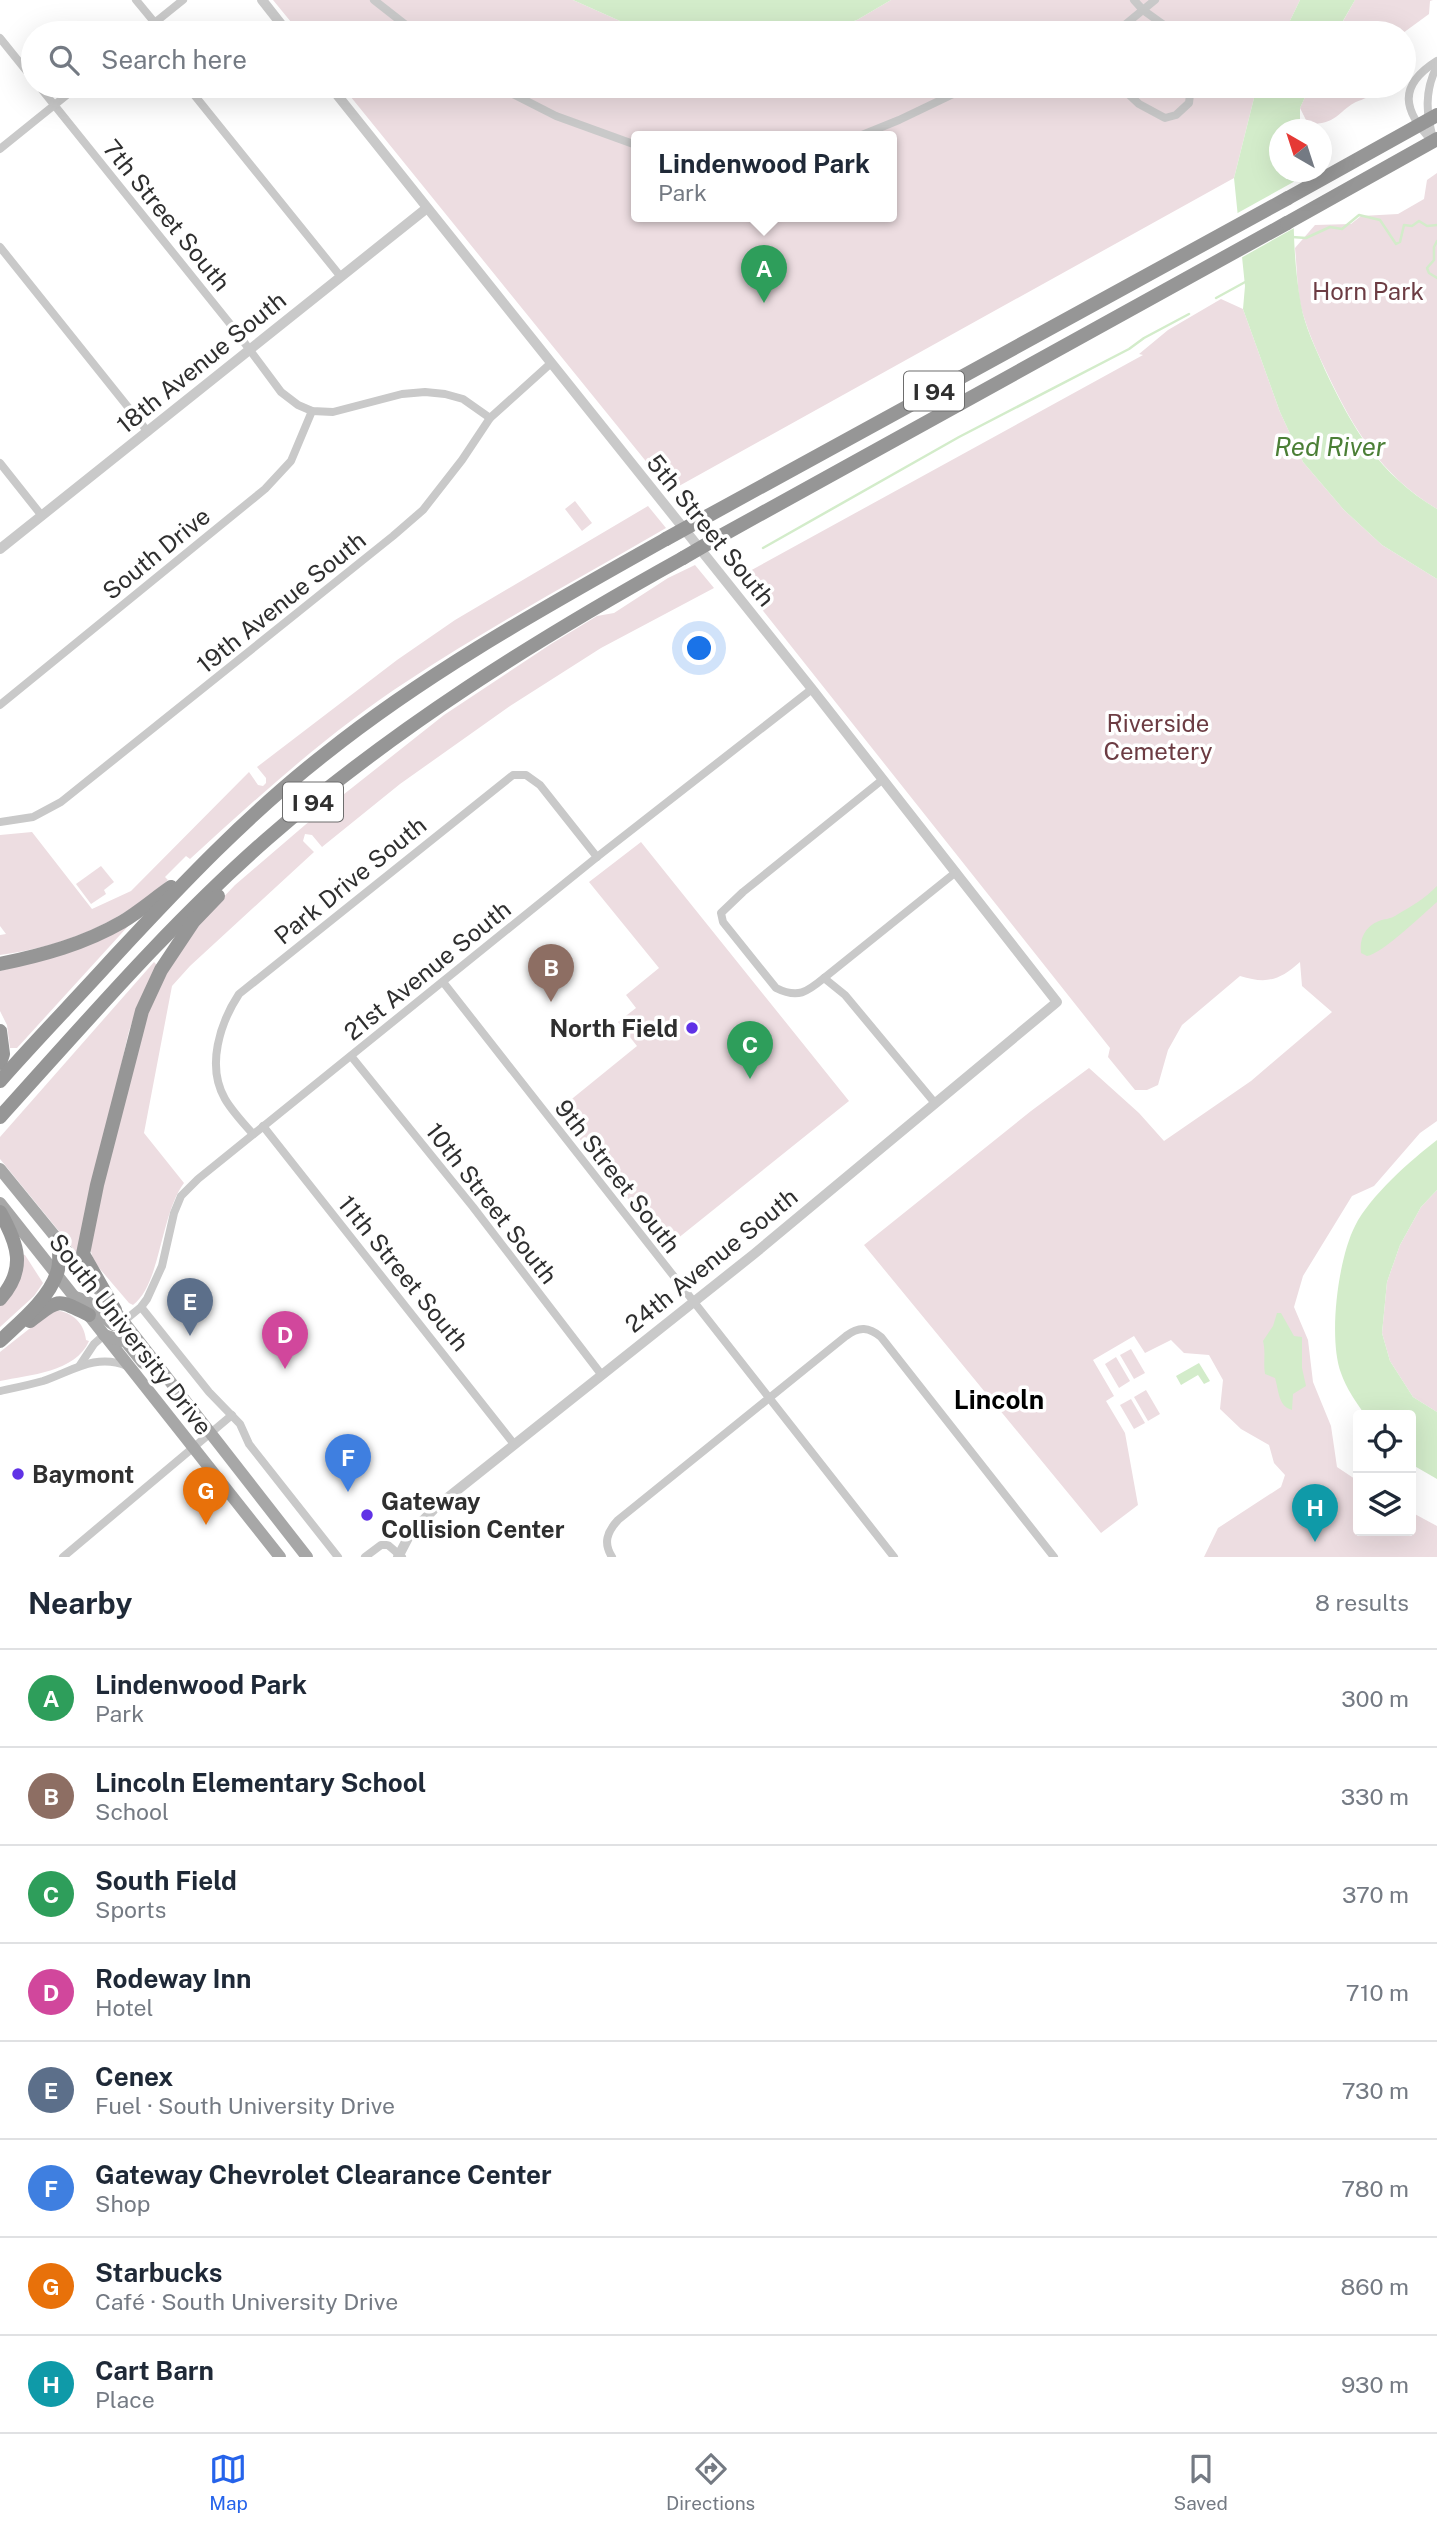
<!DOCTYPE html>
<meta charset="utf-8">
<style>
:root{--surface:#fff;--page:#f6f6f7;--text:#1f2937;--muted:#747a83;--line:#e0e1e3;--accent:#2563eb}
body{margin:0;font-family:"Public Sans",sans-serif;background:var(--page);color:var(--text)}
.controls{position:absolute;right:21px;bottom:21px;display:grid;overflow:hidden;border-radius:7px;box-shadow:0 7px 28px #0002}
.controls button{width:63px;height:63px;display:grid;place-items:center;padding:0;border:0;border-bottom:2px solid var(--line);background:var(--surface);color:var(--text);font:35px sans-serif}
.compass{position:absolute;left:1269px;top:119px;width:63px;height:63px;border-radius:50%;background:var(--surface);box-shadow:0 7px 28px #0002;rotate:321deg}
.you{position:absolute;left:700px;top:649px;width:24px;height:24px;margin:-18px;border:5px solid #fff;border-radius:50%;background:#1a73e8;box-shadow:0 0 0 10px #1a73e833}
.badge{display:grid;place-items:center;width:46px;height:46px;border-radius:50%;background:var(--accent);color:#fff;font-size:23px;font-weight:700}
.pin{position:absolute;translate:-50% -58px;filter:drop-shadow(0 2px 4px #0008)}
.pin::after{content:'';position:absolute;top:37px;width:24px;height:21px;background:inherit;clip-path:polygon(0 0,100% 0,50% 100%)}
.popup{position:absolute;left:631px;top:131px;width:266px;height:91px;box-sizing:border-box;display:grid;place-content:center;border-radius:7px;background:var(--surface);filter:drop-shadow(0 2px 5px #0005);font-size:23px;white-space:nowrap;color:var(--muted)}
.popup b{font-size:26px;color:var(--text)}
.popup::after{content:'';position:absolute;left:50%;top:100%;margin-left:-14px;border:14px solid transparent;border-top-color:var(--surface)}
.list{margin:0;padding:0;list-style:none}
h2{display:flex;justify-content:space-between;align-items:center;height:91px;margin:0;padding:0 28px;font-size:30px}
h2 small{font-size:23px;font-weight:400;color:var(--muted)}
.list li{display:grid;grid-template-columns:46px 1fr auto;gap:21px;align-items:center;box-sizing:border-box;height:98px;padding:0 28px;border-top:2px solid var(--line)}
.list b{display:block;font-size:26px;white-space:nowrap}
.list p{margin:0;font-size:23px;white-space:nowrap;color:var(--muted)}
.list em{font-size:23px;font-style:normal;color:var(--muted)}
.icon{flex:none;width:38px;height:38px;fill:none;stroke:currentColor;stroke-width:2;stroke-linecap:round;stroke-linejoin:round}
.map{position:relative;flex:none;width:1437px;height:1557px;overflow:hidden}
.search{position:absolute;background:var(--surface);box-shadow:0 7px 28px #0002;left:21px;right:21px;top:21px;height:77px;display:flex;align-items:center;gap:18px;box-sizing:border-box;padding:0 24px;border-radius:38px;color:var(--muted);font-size:26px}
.sheet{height:875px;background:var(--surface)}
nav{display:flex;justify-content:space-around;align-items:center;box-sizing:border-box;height:98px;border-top:2px solid var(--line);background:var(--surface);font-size:19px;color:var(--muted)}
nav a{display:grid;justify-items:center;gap:4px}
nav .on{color:var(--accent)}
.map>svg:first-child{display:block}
.green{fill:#eddde1;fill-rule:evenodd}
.water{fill:#d3ecca}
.pier{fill:#fff}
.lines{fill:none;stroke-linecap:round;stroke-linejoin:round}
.stream{stroke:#d3ecca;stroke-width:2.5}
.minor{stroke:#c9c9c9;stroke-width:8}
.tertiary{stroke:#c9c9c9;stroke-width:10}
.primary{stroke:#a7a7a7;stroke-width:12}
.motorway{stroke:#969696;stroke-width:14}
.motorway-bridge{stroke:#969696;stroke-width:14}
.poi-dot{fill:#6032e6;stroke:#fff;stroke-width:2.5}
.labels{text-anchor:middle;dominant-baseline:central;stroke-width:7;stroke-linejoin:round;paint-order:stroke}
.shield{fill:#fff;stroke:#6d6d6d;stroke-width:2}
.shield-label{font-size:23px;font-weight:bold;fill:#2f2f2f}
.street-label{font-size:24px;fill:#2f2f2f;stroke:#fff}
.park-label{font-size:24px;fill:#6c3c43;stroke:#fff}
.poi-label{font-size:24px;font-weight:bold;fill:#2f2f2f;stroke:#fff;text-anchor:start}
.water-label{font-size:26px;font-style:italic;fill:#4b7f36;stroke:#fff}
.neighbourhood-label{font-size:26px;font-weight:bold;fill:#000;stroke:#fff}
</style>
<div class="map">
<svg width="1437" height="1557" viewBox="0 0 1437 1557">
<rect width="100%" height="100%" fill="#fff"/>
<g class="green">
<path d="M273,0H573L629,25L657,33H300Z"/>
<path d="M891,0H1300L1284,33H818L857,20Z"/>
<path d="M1355,0H1433L1430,1L1429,14L1403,33H1361L1342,23Z"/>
<path d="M342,86H1257L1234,178L670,491ZM636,137H892V217H636Z"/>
<path d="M1310,86H1376C1371,98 1365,98 1354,103C1337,113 1338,122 1314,124L1306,120L1300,108Z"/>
<path d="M1437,173V509C1381,475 1354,430 1327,373C1317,352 1307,330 1301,307C1297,289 1297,268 1295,248L1315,225L1351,224L1361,216L1398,214L1424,199L1427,180Z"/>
<path d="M1221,299L1243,309L1280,412L1303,462L1344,510L1382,545L1437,579V1121L1420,1133L1374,1186L1352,1196L1303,1276L1294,1307L1308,1340L1313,1382L1331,1426L1337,1467L1358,1481V1531H1411V1512L1437,1526V1557H1204L1218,1528L1281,1487L1285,1475L1274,1463L1269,1445L1241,1429L1220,1409L1223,1380L1209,1355L1184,1353L1171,1340L1145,1353L1134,1336L1093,1360L1114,1396L1106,1401L1125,1433L1138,1505L1101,1533L864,1245L1031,1111L1089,1068L1139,1113L1164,1141L1251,1081L1332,1012L1302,986L1300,962C1279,981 1266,984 1240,976L1182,1025L1168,1050L1158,1085L1147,1090H1135L1108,1057L1110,1048L737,578L1143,355L1139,354L1168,330Z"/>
<path d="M575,501L592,523L582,531L565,509Z"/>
<path d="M648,506L666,528C580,578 492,625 409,680C330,731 259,796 190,859L186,856L165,877L168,880C121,923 62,947 0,955V935L6,934L0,926V835L32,832L92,909L131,891L249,772L258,785L263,786L266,783V778L257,767L397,660L455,620Z"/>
<path d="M695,565L714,588L601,648L510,706L400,784L322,847L312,835L305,834L303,841L314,852L190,966L172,986L144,1133L184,1183C160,1215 161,1284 133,1305L129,1303L94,1262L89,1245L141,1028L164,973L195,927L235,885L305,825L444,715L551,644L597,616L614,613L668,578Z"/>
<path d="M641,842L849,1101L667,1247L557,1111L637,1046L618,1022L636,1008L626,995L659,968L589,882Z"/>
<path d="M101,866L114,882L104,890L106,894L91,904L76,884Z"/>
<path d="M130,924L17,1048H10L7,1025L0,1011V971L47,958Z"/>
<path d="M154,962L157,965L139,1002L129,1031L78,1252H76L0,1159V1137Z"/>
<path d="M1437,1190V1412L1413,1397L1390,1361L1382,1333L1387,1282L1400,1245L1421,1207Z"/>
<path d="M22,1254L25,1255L43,1283L34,1296L0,1327V1306L5,1302Z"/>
<path d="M53,1310C70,1311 84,1321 86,1340L89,1341C76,1372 29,1375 0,1381V1352Z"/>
<path d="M1131,1349L1145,1373L1134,1379L1120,1355Z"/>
<path d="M1116,1357L1130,1381L1119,1388L1105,1364Z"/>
<path d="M1146,1390L1160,1414L1148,1421L1134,1397Z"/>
<path d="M1131,1399L1145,1423L1134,1429L1120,1405Z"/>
</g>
<g class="water">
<path d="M573,0H891L857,20L818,33H657L629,25Z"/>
<path d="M1300,0H1355L1336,33H1284Z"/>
<path d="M1257,86H1310L1300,108V129L1280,130V172H1294C1293,216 1293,261 1301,305C1305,327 1316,349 1325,370C1353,429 1379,474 1437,509V579L1382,545L1344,510L1303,462L1280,412L1243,309L1245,286L1234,178Z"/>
<path d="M1437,886V902C1423,914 1382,954 1367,956L1361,953C1359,939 1365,926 1379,921C1384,919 1390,919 1395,916C1410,907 1426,898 1437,886Z"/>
<path d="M1437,1140V1190L1421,1207L1400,1245L1387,1282L1382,1333L1390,1361L1413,1397L1437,1412V1479L1411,1464V1415H1365C1356,1402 1346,1388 1341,1373C1328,1338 1338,1259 1355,1226C1370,1196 1411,1160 1437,1140Z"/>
<path d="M1277,1313H1281L1294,1336L1302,1337V1368L1306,1386L1293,1394L1292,1410C1278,1406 1279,1391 1275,1378L1265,1374C1263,1362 1266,1353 1263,1341L1273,1326Z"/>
<path d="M1199,1363L1210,1381L1204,1384L1198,1375L1181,1385L1176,1376Z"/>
</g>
<path class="pier" d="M1297,180L1296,227L1239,259L1234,215Z"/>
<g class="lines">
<g class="stream">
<path d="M1336,27L1348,33"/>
<path d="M1292,237L1306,238L1330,227L1342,229L1359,215L1380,220L1396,244L1400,242L1404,225L1412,226L1419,221L1427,226L1437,225"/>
<path d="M1437,241L1434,247V260L1427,268L1429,273L1437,278"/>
<path d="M1216,298L1247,281"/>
<path d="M763,548L959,437L1129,349L1144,338L1189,314"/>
</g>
<g class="minor">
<path d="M136,0L155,23"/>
<path d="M374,0L416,33"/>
<path d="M1134,0L1143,10L1175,33"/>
<path d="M142,33L183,0"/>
<path d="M1115,33L1155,0"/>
<path d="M0,38L33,79"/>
<path d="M39,86L235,330L281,392L298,405L312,411L333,412L402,394L425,392L445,394L463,399L490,418"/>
<path d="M187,86L341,277"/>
<path d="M497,86L556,116L636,145"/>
<path d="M1120,86L1139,104L1165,118L1176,115L1189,103L1191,86"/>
<path d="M857,137L899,120L970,86"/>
<path d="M1433,142C1403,111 1397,86 1437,61"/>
<path d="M1434,142C1426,114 1424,92 1437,66"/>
<path d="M0,149L78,86"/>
<path d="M0,247L148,432"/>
<path d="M0,463L42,516"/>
<path d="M0,705L265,489L291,461L312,411"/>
<path d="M882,780L743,892L721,913L723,922L776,988C798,999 807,992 824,978L845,995L934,1102"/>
<path d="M0,822L33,817L61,802L393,536L423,510L462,460L490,418L550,364"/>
<path d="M824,978L956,872"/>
<path d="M443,982L894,1557"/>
<path d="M351,1056L473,1207L601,1374"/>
<path d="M263,1126L514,1444"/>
<path d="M253,1134C243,1123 232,1111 225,1099C206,1066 220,1023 239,994L513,775H526L540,785L597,857"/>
<path d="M141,1307L209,1392L240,1424L249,1444L338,1557"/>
<path d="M124,1321L141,1307L147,1299L162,1266L174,1213L181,1196L198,1179L597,857L812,689"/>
<path d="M80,1365L94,1344L104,1335"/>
<path d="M0,1391C14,1388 29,1385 43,1381C72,1371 96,1353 127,1366"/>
<path d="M63,1557L232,1415"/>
<path d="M365,1557L381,1545H388L402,1557"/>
<path d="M612,1557C603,1543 607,1532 618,1520L846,1336C859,1326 869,1327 881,1337L1054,1557"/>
</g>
<g class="tertiary">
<path d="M262,0L288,33"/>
<path d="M330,86L812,689L1057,1002L754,1254L436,1507L410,1534L398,1557"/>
<path d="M0,549L427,208"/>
</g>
<g class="primary">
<path d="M0,1169L98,1289"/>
<path d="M0,1203L280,1557"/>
<path d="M75,1297C100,1304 95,1314 114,1325L124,1321"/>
<path d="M109,1303L307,1557"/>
<path d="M104,1335L126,1342L143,1363L158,1366"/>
</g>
<g class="motorway">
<path d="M704,518L1288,198"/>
<path d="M719,537L1287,223"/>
<path d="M0,964C43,955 84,944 122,922C139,912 155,898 171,887"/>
<path d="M0,1031L3,1054L0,1063"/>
<path d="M0,1081C37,1039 77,998 115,956C181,885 248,814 325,754C430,670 549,605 666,539"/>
<path d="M0,1117C87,1021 170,924 267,839C394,728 537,639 683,558"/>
<path d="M0,1212C18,1244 27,1269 0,1299"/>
<path d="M115,1310L83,1254L97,1185L142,1011L161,970L193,922L218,896"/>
<path d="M30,1321C60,1299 56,1298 89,1315"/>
<path d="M0,1341C20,1322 48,1300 57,1273C61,1262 59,1251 58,1240"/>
</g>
<g class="motorway-bridge">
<path d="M1288,198L1437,115"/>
<path d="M1287,223L1437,139"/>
<path d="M666,539L704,518"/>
<path d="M683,558L719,537"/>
</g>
</g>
<g class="poi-dot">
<circle cx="692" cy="1028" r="7"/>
<circle cx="18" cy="1474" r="7"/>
<circle cx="367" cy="1515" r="7"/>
</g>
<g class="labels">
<g class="shield">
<rect x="904" y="371.5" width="60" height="39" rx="5"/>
<rect x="283" y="782.5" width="60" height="39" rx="5"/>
</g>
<g class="shield-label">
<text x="934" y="391">I 94</text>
<text x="313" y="802">I 94</text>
</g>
<g class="street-label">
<text transform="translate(167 215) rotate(51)">7th Street South</text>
<text transform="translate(201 362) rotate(-39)">18th Avenue South</text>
<text transform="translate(711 530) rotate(51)">5th Street South</text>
<text transform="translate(156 553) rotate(-39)">South Drive</text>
<text transform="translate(281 602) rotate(-39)">19th Avenue South</text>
<text transform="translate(350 880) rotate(-39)">Park Drive South</text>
<text transform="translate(427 970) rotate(-39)">21st Avenue South</text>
<text transform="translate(618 1176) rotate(52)">9th Street South</text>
<text transform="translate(492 1203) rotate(52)">10th Street South</text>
<text transform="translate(711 1260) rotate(-39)">24th Avenue South</text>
<text transform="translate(404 1273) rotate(51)">11th Street South</text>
<text transform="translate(131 1334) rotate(52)">South University Drive</text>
</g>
<g class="park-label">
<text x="1368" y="291">Horn Park</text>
<text x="1158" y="723">Riverside<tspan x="1158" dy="28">Cemetery</tspan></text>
</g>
<g class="poi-label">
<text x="678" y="1028" text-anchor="end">North Field</text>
<text x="32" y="1474">Baymont</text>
<text x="381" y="1501">Gateway<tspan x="381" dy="28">Collision Center</tspan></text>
</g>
<g class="water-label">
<text x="1330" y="446">Red River</text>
</g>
<g class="neighbourhood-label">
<text x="999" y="1399">Lincoln</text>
</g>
</g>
</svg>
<div class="controls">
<button><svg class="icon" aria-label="locate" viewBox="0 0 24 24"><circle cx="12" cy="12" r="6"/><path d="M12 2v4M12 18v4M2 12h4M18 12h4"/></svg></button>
<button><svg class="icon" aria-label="layers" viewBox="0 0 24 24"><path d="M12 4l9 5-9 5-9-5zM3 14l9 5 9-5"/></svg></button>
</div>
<svg class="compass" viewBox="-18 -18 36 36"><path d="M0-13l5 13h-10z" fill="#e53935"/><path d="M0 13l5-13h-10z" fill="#747a83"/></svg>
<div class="you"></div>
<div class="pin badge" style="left:764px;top:303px;background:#2e9e5b">A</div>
<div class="popup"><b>Lindenwood Park</b>Park</div>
<div class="pin badge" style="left:551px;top:1002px;background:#8d6e63">B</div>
<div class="pin badge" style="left:750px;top:1079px;background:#2e9e5b">C</div>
<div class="pin badge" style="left:285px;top:1369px;background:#d1479c">D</div>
<div class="pin badge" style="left:190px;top:1336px;background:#5c6f8a">E</div>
<div class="pin badge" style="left:348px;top:1492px;background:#3f7fe0">F</div>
<div class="pin badge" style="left:206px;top:1525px;background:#e8710a">G</div>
<div class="pin badge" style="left:1315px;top:1542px;background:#0f9aa8">H</div>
<div class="search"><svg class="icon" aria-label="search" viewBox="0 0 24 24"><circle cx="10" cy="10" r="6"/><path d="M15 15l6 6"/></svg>Search here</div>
</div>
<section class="sheet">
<h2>Nearby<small>8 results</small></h2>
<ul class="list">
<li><span class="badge" style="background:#2e9e5b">A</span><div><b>Lindenwood Park</b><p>Park</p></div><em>300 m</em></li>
<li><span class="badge" style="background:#8d6e63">B</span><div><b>Lincoln Elementary School</b><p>School</p></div><em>330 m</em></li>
<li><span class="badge" style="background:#2e9e5b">C</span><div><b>South Field</b><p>Sports</p></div><em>370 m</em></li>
<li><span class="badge" style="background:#d1479c">D</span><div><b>Rodeway Inn</b><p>Hotel</p></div><em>710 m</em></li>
<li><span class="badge" style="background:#5c6f8a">E</span><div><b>Cenex</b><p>Fuel · South University Drive</p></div><em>730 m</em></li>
<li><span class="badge" style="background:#3f7fe0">F</span><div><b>Gateway Chevrolet Clearance Center</b><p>Shop</p></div><em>780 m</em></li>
<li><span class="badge" style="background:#e8710a">G</span><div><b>Starbucks</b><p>Café · South University Drive</p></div><em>860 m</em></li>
<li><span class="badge" style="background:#0f9aa8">H</span><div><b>Cart Barn</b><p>Place</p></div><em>930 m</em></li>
</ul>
</section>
<nav>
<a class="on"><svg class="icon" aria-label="map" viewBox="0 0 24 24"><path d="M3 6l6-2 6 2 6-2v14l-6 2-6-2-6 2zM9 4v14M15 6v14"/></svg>Map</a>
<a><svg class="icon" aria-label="directions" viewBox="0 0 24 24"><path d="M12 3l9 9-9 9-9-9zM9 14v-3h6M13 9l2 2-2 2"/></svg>Directions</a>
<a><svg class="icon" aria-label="saved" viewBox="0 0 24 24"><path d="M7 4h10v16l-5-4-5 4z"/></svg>Saved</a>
</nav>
